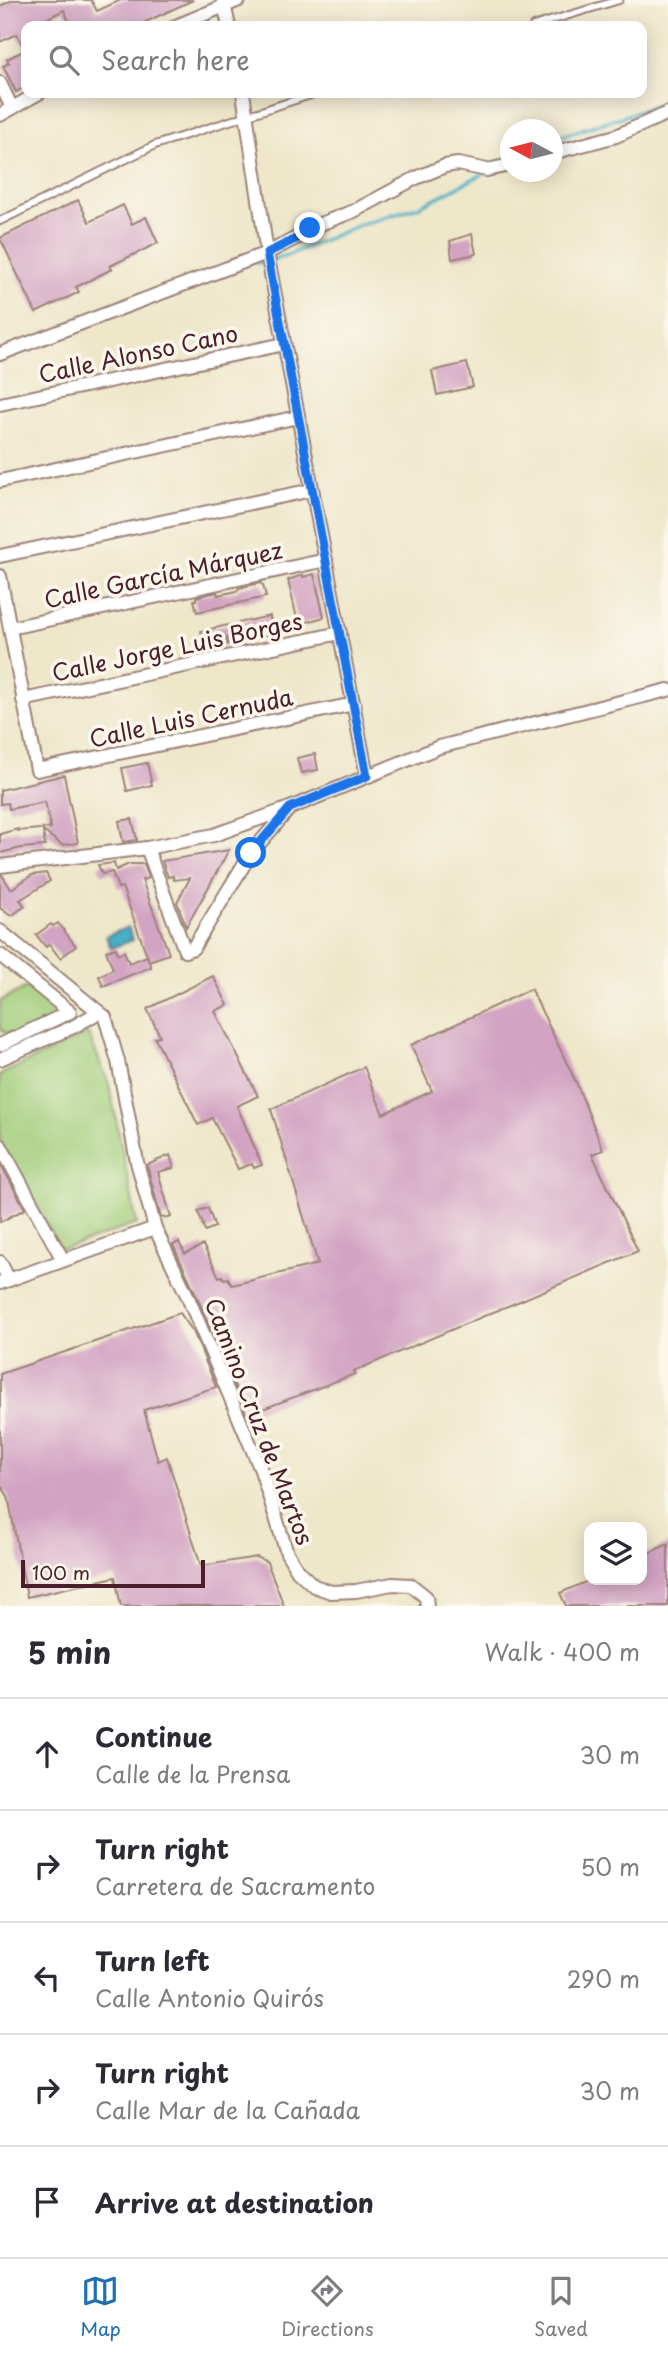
<!DOCTYPE html>
<meta charset="utf-8">
<style>
:root{--surface:#fff;--page:#f2f2f3;--text:#2b2b33;--muted:#7c7c81;--line:#e1e1e2;--accent:#1f6fb2}
body{margin:0;font-family:"Playpen Sans",sans-serif;background:var(--page);color:var(--text)}
.controls{position:absolute;right:21px;bottom:21px;display:grid;overflow:hidden;border-radius:14px;box-shadow:0 4px 18px #0003}
.controls button{width:63px;height:63px;display:grid;place-items:center;padding:0;border:0;border-bottom:2px solid var(--line);background:var(--surface);color:var(--text);font:35px sans-serif}
.compass{position:absolute;left:500px;top:119px;width:63px;height:63px;border-radius:50%;background:var(--surface);box-shadow:0 4px 18px #0003;rotate:277deg}
.scale{position:absolute;left:21px;bottom:18px;width:184px;box-sizing:border-box;padding-left:7px;border:4px solid #4a1f2b;border-top:0;font-size:19px;line-height:24px;white-space:nowrap;color:#4a1f2b;-webkit-text-stroke:5px #fbf7ec;paint-order:stroke}
.stop{position:absolute;width:21px;height:21px;margin:-16px;border:5px solid #1a73e8;border-radius:50%;background:#fff}
.stop.end{background:#1a73e8;border-color:#fff;box-shadow:0 2px 7px #0008}
.list{margin:0;padding:0;list-style:none}
h2{display:flex;justify-content:space-between;align-items:center;height:91px;margin:0;padding:0 28px;font-size:30px}
h2 small{font-size:23px;font-weight:400;color:var(--muted)}
.list li{display:grid;grid-template-columns:46px 1fr auto;gap:21px;align-items:center;box-sizing:border-box;height:112px;padding:0 28px;border-top:2px solid var(--line)}
.list b{display:block;font-size:26px;white-space:nowrap}
.list p{margin:0;font-size:23px;white-space:nowrap;color:var(--muted)}
.list em{font-size:23px;font-style:normal;color:var(--muted)}
.icon{flex:none;width:38px;height:38px;fill:none;stroke:currentColor;stroke-width:2;stroke-linecap:round;stroke-linejoin:round}
.map{position:relative;flex:none;width:668px;height:1606px;overflow:hidden}
.search{position:absolute;background:var(--surface);box-shadow:0 4px 18px #0003;left:21px;right:21px;top:21px;height:77px;display:flex;align-items:center;gap:18px;box-sizing:border-box;padding:0 24px;border-radius:14px;color:var(--muted);font-size:26px}
.sheet{height:651px;background:var(--surface)}
nav{display:flex;justify-content:space-around;align-items:center;box-sizing:border-box;height:98px;border-top:2px solid var(--line);background:var(--surface);font-size:19px;color:var(--muted)}
nav a{display:grid;justify-items:center;gap:4px}
nav .on{color:var(--accent)}
.map>svg:first-child{display:block}
.green{fill:#a1cd7a;stroke:#767652;stroke-width:2}
.water{fill:#47afc6;stroke:#486778;stroke-width:2}
.lines{fill:none;stroke-linecap:round;stroke-linejoin:round}
.stream{stroke:#47afc6;stroke-width:3.5}
.building{fill:#d2a3c2}
.lane-casing{stroke:#9c837a;stroke-width:10}
.street-casing{stroke:#9c837a;stroke-width:16}
.lane{stroke:#fff;stroke-width:6}
.street{stroke:#fff;stroke-width:12}
.route{stroke:#1a73e8;stroke-width:9}
.labels{text-anchor:middle;dominant-baseline:central;stroke-width:7;stroke-linejoin:round;paint-order:stroke}
.street-label{font-size:23px;fill:#4a1f2b;stroke:#fbf7ec}
</style>
<div class="map">
<svg width="668" height="1606" viewBox="0 0 668 1606">
<rect width="100%" height="100%" fill="#fbf7ec"/>
<filter id="ink" filterUnits="userSpaceOnUse"><feTurbulence type="fractalNoise" baseFrequency=".0143" numOctaves="2"/><feDisplacementMap in="SourceGraphic" scale="14" xChannelSelector="R" yChannelSelector="G"/><feConvolveMatrix kernelMatrix="1 2 1 2 8 2 1 2 1" color-interpolation-filters="sRGB"/></filter>
<filter id="wash" filterUnits="userSpaceOnUse"><feTurbulence type="fractalNoise" baseFrequency=".00686" numOctaves="4" result="noise"/><feDisplacementMap in="SourceGraphic" scale="28" xChannelSelector="R" yChannelSelector="G"/><feGaussianBlur stdDeviation="1.57" result="paint"/><feColorMatrix in="noise" values="0 0 0 0 0 0 0 0 0 0 0 0 0 0 0 0 0 1.4 0 .05"/><feComposite in="paint" operator="in"/></filter>
<g filter="url(#wash)">
<rect width="100%" height="100%" fill="#eee7ca"/>
<g class="green">
<path d="M34,983L70,1012L18,1037L3,1032L0,1027V1001Z"/>
<path d="M88,1033L109,1084L137,1224L61,1250L0,1140V1075Z"/>
</g>
<path class="water" d="M128,927L133,940L111,948L106,936Z"/>
<g class="lines">
<g class="stream">
<path d="M552,139L668,102"/>
<path d="M257,263L286,256L362,224L418,207L483,174"/>
<path d="M0,361L14,355"/>
</g>
</g>
<g id="blocks">
<g class="building">
<path d="M13,0H91L97,11L121,0H193L137,26H71L64,10L32,26H26V86L16,92L3,66L9,63L7,59L25,50L17,34L0,42V6Z"/>
<path d="M78,200L89,222L123,205L132,224L146,217L158,243L110,266L112,269L76,287L79,292L36,313L0,238Z"/>
<path d="M472,234L476,254L452,259L450,241Z"/>
<path d="M467,363L473,387L437,395L432,371Z"/>
<path d="M314,574L324,617L301,624L298,623L288,580L303,575V577Z"/>
<path d="M260,583L263,585L266,597L197,612L194,600H196V597L217,592L218,595L237,591L239,588Z"/>
<path d="M270,616L271,634L250,639L249,634L229,637L227,638L228,644L207,648L206,643H204L201,631Z"/>
<path d="M315,754L318,770L301,773L297,758Z"/>
<path d="M147,763L152,785L127,791L122,768Z"/>
<path d="M64,775L78,843L62,845L43,831L45,846L21,848L0,853V834L18,829V831L51,828L45,802L9,809L8,803L0,804V790Z"/>
<path d="M132,819L137,840L123,842L119,821Z"/>
<path d="M229,850L207,890L186,927L177,902L190,878L174,880L173,876L168,877L162,861Z"/>
<path d="M114,863L116,870L129,864H144L149,878L142,880L169,954L149,961L122,887L118,888L112,872L102,874L98,865Z"/>
<path d="M46,873L50,881L20,900L25,906L11,916L0,908V875H2L11,889L32,875Z"/>
<path d="M58,923L76,946L60,958L49,944L46,947L36,935L51,924L53,926Z"/>
<path d="M116,948L118,954L124,951L129,963L147,956L151,967L103,986L99,976L113,969L106,951Z"/>
<path d="M213,976L228,1005L215,1011L258,1096L237,1106L262,1165L254,1168L252,1164L238,1169L212,1118L198,1125L155,1038L160,1036L147,1009Z"/>
<path d="M531,989L576,1082L603,1150L592,1154L638,1251L354,1371L355,1374L247,1415L195,1292L173,1245L179,1242L185,1254L203,1245L219,1277L222,1276L224,1279L228,1278L232,1285L318,1264L271,1109L364,1067L383,1114L432,1091L411,1045Z"/>
<path d="M170,1155L174,1168L158,1172L171,1217L161,1218L147,1165Z"/>
<path d="M0,1163L25,1209L0,1222Z"/>
<path d="M208,1208L215,1227L205,1231L198,1211Z"/>
<path d="M180,1313L194,1333L216,1387L144,1410L158,1461L167,1457L201,1566L257,1557L267,1562L284,1606H121L115,1577L27,1597L8,1496L0,1484V1374Z"/>
<path d="M668,1544V1606H566L560,1593L590,1580H642V1556Z"/>
</g>
</g>
</g>
<g filter="url(#ink)">
<use href="#blocks" fill-opacity="0" stroke="#9c837a" stroke-width="2"/>
<g class="lines">
<g class="lane-casing">
<g id="lane">
<path d="M533,26L619,0"/>
<path d="M0,221L155,145L317,93"/>
</g>
</g>
<g class="street-casing">
<g id="street">
<path d="M223,0L229,26"/>
<path d="M176,26L239,0"/>
<path d="M0,83L12,108"/>
<path d="M243,93L267,253L367,776"/>
<path d="M0,115L39,93"/>
<path d="M552,153L616,136L668,113"/>
<path d="M0,354L267,253L310,231V228L354,211L416,178L445,166L458,164L487,170L510,165"/>
<path d="M0,404L284,344"/>
<path d="M0,481L298,417"/>
<path d="M0,556L312,490"/>
<path d="M0,576L37,770L354,704"/>
<path d="M10,628L326,560"/>
<path d="M23,700L340,633"/>
<path d="M147,848L185,951L193,948L251,853L289,809"/>
<path d="M0,866L147,848L214,835L290,808L439,747L668,690"/>
<path d="M0,931L105,1017L118,1061L137,1162L155,1228L187,1295L261,1470L287,1553L298,1571L314,1586L331,1592L356,1591L392,1584L411,1585L426,1597L427,1606"/>
<path d="M0,955L70,1012L0,1045"/>
<path d="M0,1059L73,1027L99,1012"/>
<path d="M0,1145L63,1260"/>
<path d="M0,1262L9,1280"/>
<path d="M0,1283L155,1228"/>
</g>
</g>
<use href="#lane" class="lane"/>
<use href="#street" class="street"/>
</g>
</g>
<g class="lines" filter="url(#ink)">
<path class="route" d="M251,853L290,808L367,776L267,253L310,232V228"/>
</g>
<g class="labels">
<g class="street-label">
<text transform="translate(138 353) rotate(-12)">Calle Alonso Cano</text>
<text transform="translate(163 574) rotate(-12)">Calle García Márquez</text>
<text transform="translate(177 646) rotate(-12)">Calle Jorge Luis Borges</text>
<text transform="translate(191 717) rotate(-12)">Calle Luis Cernuda</text>
<text transform="translate(260 1421) rotate(69)">Camino Cruz de Martos</text>
</g>
</g>
</svg>
<div class="controls">
<button><svg class="icon" aria-label="layers" viewBox="0 0 24 24"><path d="M12 4l9 5-9 5-9-5zM3 14l9 5 9-5"/></svg></button>
</div>
<svg class="compass" viewBox="-18 -18 36 36"><path d="M0-13l5 13h-10z" fill="#e53935"/><path d="M0 13l5-13h-10z" fill="#7c7c81"/></svg>
<div class="scale">100 m</div>
<div class="stop" style="left:251px;top:853px"></div>
<div class="stop end" style="left:310px;top:228px"></div>
<div class="search"><svg class="icon" aria-label="search" viewBox="0 0 24 24"><circle cx="10" cy="10" r="6"/><path d="M15 15l6 6"/></svg>Search here</div>
</div>
<section class="sheet">
<h2>5 min<small>Walk · 400 m</small></h2>
<ul class="list">
<li><svg class="icon" aria-label="ahead" viewBox="0 0 24 24"><path d="M12 20V5M6 11l6-6 6 6"/></svg><div><b>Continue</b><p>Calle de la Prensa</p></div><em>30 m</em></li>
<li><svg class="icon" aria-label="right" viewBox="0 0 24 24"><path d="M7 20v-9h11M14 6l5 5-5 5"/></svg><div><b>Turn right</b><p>Carretera de Sacramento</p></div><em>50 m</em></li>
<li><svg class="icon" aria-label="left" viewBox="0 0 24 24"><path d="M17 20v-9H6M10 6l-5 5 5 5"/></svg><div><b>Turn left</b><p>Calle Antonio Quirós</p></div><em>290 m</em></li>
<li><svg class="icon" aria-label="right" viewBox="0 0 24 24"><path d="M7 20v-9h11M14 6l5 5-5 5"/></svg><div><b>Turn right</b><p>Calle Mar de la Cañada</p></div><em>30 m</em></li>
<li><svg class="icon" aria-label="arrive" viewBox="0 0 24 24"><path d="M6 21V4h12l-3 4 3 4H6"/></svg><div><b>Arrive at destination</b></div></li>
</ul>
</section>
<nav>
<a class="on"><svg class="icon" aria-label="map" viewBox="0 0 24 24"><path d="M3 6l6-2 6 2 6-2v14l-6 2-6-2-6 2zM9 4v14M15 6v14"/></svg>Map</a>
<a><svg class="icon" aria-label="directions" viewBox="0 0 24 24"><path d="M12 3l9 9-9 9-9-9zM9 14v-3h6M13 9l2 2-2 2"/></svg>Directions</a>
<a><svg class="icon" aria-label="saved" viewBox="0 0 24 24"><path d="M7 4h10v16l-5-4-5 4z"/></svg>Saved</a>
</nav>
